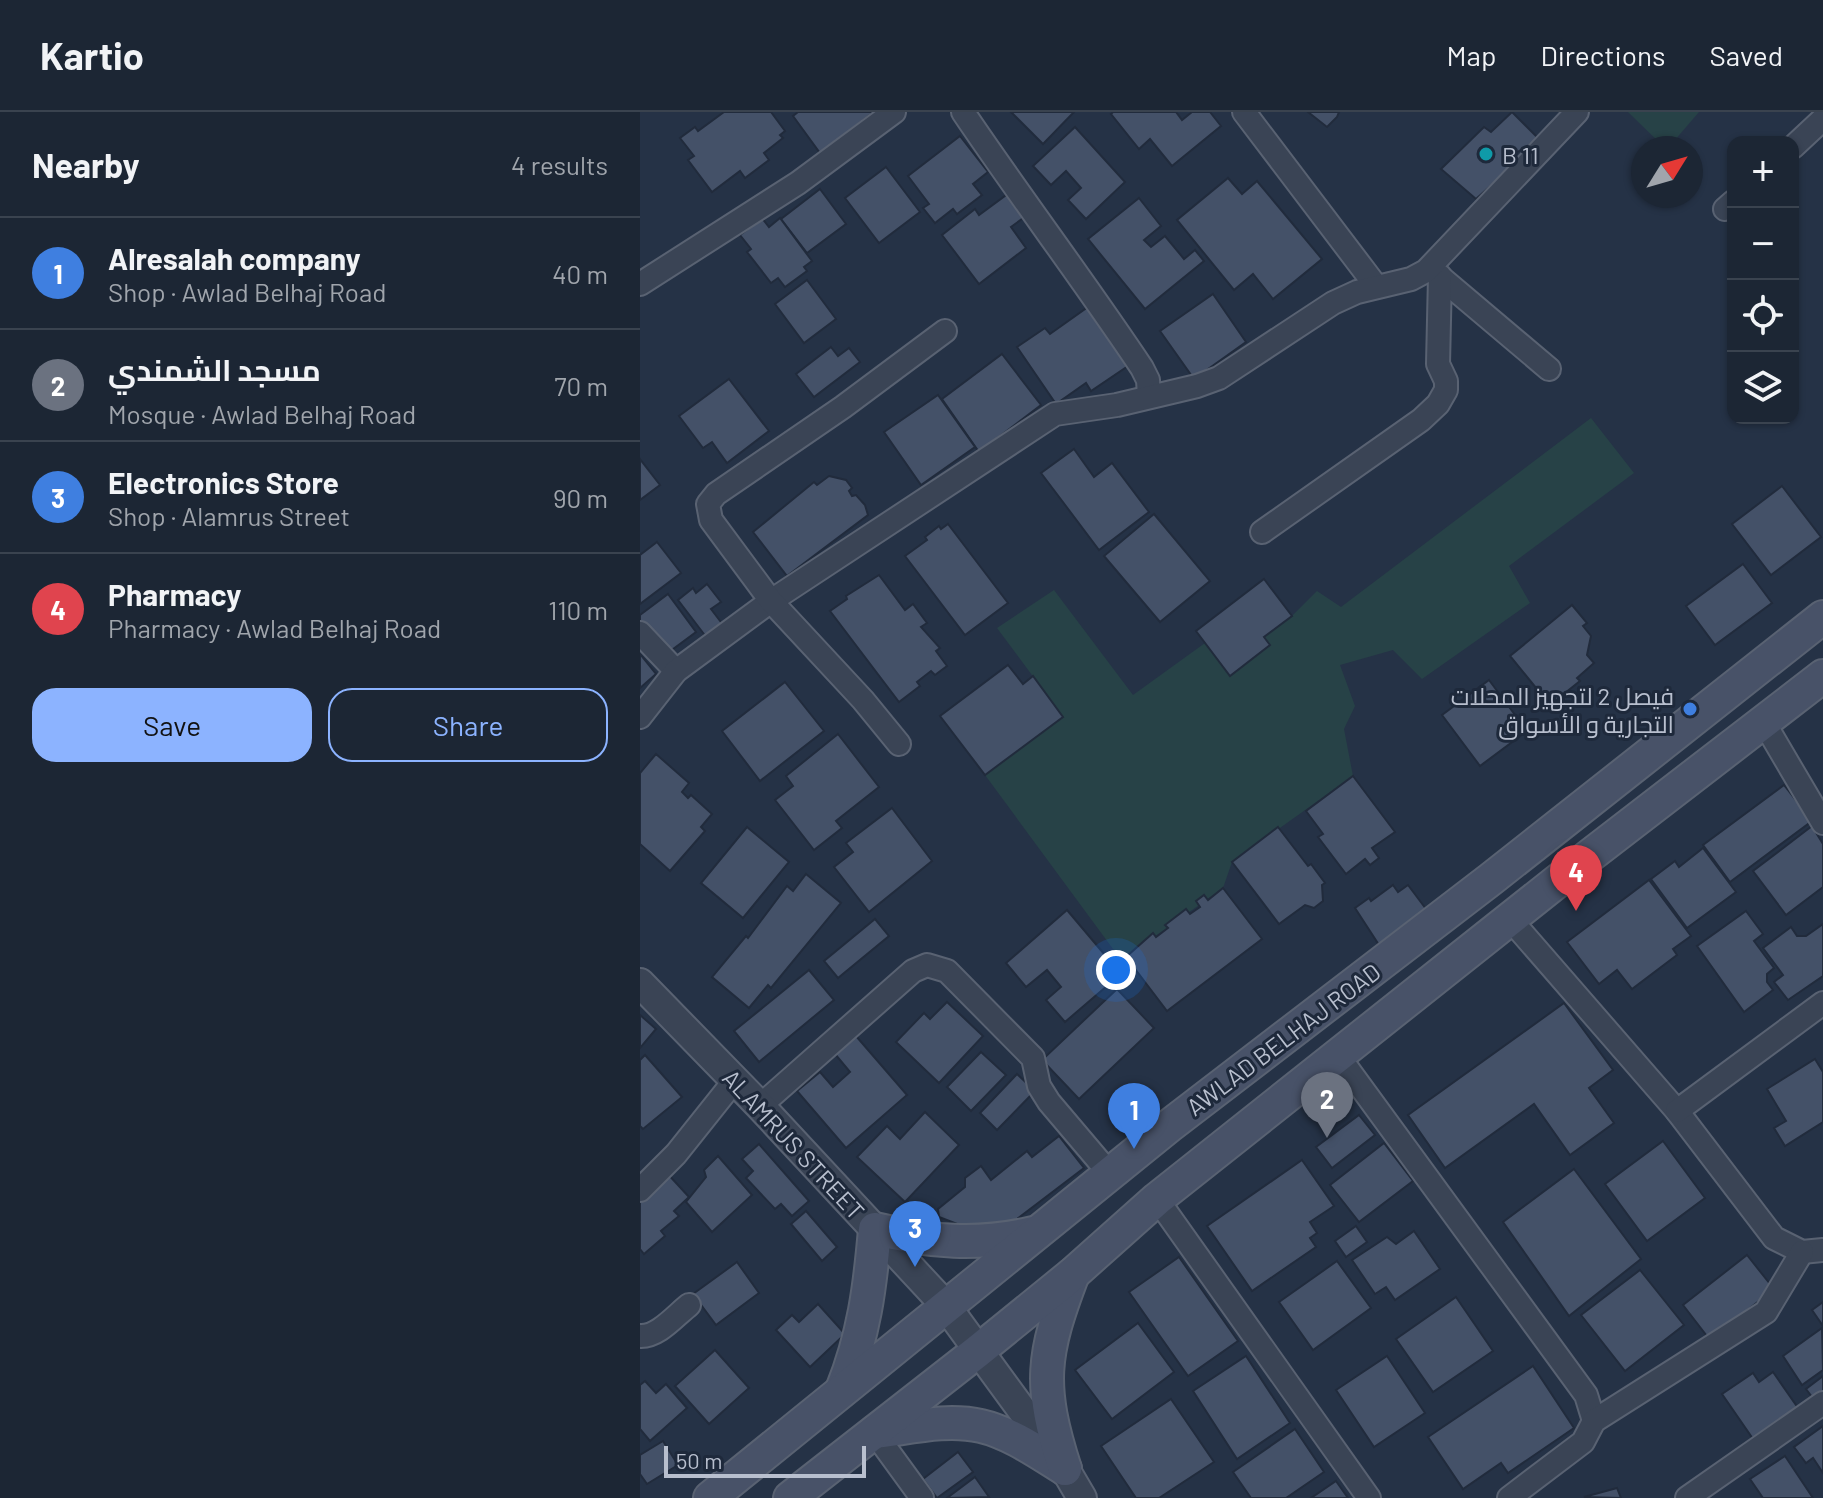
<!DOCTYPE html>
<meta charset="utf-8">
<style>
:root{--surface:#1c2634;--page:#293240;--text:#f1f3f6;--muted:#a0a5ac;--line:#3a434f;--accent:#8cb3ff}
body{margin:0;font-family:Barlow,Cairo,sans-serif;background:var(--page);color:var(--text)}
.controls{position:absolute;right:24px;top:24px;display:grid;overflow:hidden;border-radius:16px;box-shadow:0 2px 6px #0004}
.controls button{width:72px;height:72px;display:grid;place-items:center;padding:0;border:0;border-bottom:2px solid var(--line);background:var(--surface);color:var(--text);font:40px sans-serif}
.compass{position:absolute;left:991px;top:24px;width:72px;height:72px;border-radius:50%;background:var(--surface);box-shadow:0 2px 6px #0004;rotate:53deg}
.scale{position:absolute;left:24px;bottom:20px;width:202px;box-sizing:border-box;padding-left:8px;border:4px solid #b8bfce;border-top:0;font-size:22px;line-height:28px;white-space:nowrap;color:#b8bfce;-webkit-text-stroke:6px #1e293b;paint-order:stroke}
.you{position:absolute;left:476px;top:858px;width:28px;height:28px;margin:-20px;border:6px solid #fff;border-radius:50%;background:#1a73e8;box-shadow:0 0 0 12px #1a73e833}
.badge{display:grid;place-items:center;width:52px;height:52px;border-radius:50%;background:var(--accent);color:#fff;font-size:26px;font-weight:700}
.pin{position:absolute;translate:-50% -66px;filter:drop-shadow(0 2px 4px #0008)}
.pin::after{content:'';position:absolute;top:42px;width:28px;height:24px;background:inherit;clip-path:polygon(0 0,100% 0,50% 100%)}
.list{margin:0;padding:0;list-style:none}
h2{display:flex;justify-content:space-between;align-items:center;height:104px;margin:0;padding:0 32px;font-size:34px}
h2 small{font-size:26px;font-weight:400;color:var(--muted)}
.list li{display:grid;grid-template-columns:52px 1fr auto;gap:24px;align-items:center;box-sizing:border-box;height:112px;padding:0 32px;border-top:2px solid var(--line)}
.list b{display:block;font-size:30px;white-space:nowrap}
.list p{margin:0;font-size:26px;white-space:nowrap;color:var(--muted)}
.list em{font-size:26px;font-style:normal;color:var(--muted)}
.actions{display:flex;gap:16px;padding:24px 32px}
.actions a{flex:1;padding:18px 0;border:2px solid var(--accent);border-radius:24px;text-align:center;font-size:28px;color:var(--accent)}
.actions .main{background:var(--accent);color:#111}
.icon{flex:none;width:44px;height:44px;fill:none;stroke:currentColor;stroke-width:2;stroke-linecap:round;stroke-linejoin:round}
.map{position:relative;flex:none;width:1183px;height:1386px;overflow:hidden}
header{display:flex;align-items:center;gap:48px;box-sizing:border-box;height:112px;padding:0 40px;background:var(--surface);border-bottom:2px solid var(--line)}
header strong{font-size:38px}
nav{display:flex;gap:44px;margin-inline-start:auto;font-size:28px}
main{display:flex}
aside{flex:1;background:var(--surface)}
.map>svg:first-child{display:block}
.green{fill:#274247}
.building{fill:#445168;stroke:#212b3c;stroke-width:2}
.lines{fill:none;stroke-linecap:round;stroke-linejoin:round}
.minor-casing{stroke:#596272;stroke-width:26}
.tertiary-casing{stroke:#596272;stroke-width:32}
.secondary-casing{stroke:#596272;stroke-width:36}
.minor{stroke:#3a4455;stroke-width:22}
.tertiary{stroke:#3a4455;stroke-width:28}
.secondary{stroke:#485268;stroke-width:32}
.culture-dot{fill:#0f9aa8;stroke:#1e293b;stroke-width:3}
.shop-dot{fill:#3f7fe0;stroke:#1e293b;stroke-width:3}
.labels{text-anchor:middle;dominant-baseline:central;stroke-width:6;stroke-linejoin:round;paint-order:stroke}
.poi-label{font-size:24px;fill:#b8bfce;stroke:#1e293b;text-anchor:start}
.street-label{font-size:24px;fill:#b8bfce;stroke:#1e293b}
</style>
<header>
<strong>Kartio</strong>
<nav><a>Map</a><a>Directions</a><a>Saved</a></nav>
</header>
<main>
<aside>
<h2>Nearby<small>4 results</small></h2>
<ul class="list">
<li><span class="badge" style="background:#3f7fe0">1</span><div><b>Alresalah company</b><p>Shop · Awlad Belhaj Road</p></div><em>40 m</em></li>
<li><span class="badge" style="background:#6b7280">2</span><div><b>مسجد الشمندي</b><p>Mosque · Awlad Belhaj Road</p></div><em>70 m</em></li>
<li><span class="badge" style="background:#3f7fe0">3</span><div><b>Electronics Store</b><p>Shop · Alamrus Street</p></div><em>90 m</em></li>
<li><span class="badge" style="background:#e0444e">4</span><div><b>Pharmacy</b><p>Pharmacy · Awlad Belhaj Road</p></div><em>110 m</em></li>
</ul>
<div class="actions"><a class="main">Save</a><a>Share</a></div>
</aside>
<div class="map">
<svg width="1183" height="1386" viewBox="0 0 1183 1386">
<rect width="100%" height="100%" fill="#253246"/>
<g class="green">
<path d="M988,0H1059L1028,36H1025Z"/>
<path d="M951,306L994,361L869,454L890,491L782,567L753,538L700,553L715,594L704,617L713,664L592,750L583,776L486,845L473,837L345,663L423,605L357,516L414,478L493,583L565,531L590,563L629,534L624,525L652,504L677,479L701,495Z"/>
</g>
<g class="building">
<path d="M84,0H131L145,19L140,23L143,26L124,41L129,48L105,66L100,59L72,80L48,48L54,44L40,26L55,15L58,19Z"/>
<path d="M158,0H234L180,41L153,4Z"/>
<path d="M371,0H434L403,32Z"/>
<path d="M473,0H536L542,8L552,0H570L581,14L532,54L510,27L499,37L471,2Z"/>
<path d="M668,0H699L697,5L687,15Z"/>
<path d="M872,0L899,27L866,47L872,61L859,75L855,70L836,87L801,57L844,15L851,20Z"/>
<path d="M435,15L485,70L446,107L428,88L441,76L426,59L411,73L393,54Z"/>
<path d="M320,24L348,60L333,72L342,83L317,102L313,97L295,111L283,96L289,92L268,64Z"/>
<path d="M246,55L280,100L239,131L205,86Z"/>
<path d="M588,66L602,82L617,69L682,147L633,187L613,162L594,178L537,108Z"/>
<path d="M180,77L206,112L167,141L141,107Z"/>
<path d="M369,81L386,104L371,115L386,136L339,172L302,123L335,97L339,103Z"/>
<path d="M499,86L521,114L504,128L511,135L525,124L544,147L555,138L564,149L505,197L448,127Z"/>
<path d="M122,106L129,115L140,106L172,149L164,155L167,159L145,175L138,166L131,171L107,140L111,137L100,123Z"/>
<path d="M167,168L196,207L164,231L135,192Z"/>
<path d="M573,182L606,230L554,267L520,219Z"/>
<path d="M448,195L488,254L451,279L446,271L416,292L377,235L405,216L410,222Z"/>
<path d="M191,235L198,244L209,236L220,250L174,285L156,262Z"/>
<path d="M362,242L401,293L339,340L302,287Z"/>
<path d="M89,267L129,319L87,351L72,330L63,336L39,304Z"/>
<path d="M298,283L335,335L281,373L244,320Z"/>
<path d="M434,337L454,365L472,351L509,400L459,438L401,361Z"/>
<path d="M0,347L20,373L0,388Z"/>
<path d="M189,364L206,368L212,376L209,379L212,384L216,383L225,393L228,403L147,464L113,420L174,370L177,373Z"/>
<path d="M1142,374L1181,425L1131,463L1092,412Z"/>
<path d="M514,402L570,469L520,510L464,444Z"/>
<path d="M308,412L368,491L325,523L265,444L287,428L285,425L299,414L301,417Z"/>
<path d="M17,430L41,461L0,492V443Z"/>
<path d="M1103,452L1132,491L1075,533L1046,494Z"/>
<path d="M239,463L265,498L273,492L287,511L281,515L300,536L296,539L307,554L295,563L291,559L277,570L280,574L259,590L190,499L207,487L206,484Z"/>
<path d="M624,467L652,504L624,525L630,533L590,564L556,519Z"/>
<path d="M67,472L81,490L71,497L87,518L70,530L38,488L53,476L56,481Z"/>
<path d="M28,482L56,520L25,543L0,510V503Z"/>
<path d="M932,493L947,511L943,514L951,524L947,543L954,551L937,566L940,569L910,593L870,544Z"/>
<path d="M0,542L16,562L0,576Z"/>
<path d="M368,553L383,572L393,564L423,605L345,663L300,604Z"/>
<path d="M849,568L887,619L840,654L802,603Z"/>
<path d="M145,570L184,619L120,669L82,619Z"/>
<path d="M198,622L239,675L196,709L202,716L174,738L135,688L153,674L146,664Z"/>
<path d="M16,642L49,671L42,680L48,686L51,683L72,702L61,715L65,719L30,759L0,732V661Z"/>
<path d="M713,664L755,720L732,736L739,746L730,753L725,747L706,762L678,725L683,722L666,699Z"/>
<path d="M1144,673L1172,709L1090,770L1063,733Z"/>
<path d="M252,696L292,749L229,800L194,755L213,740L206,731Z"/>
<path d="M1172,714L1183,732V775L1146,803L1113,759Z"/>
<path d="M107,715L149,750L103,806L61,771Z"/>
<path d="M638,715L668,754L671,752L685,771L682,773L683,789L674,796L665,793L639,812L592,750Z"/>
<path d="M1063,736L1096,780L1047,816L1011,767L1035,749L1039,755Z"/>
<path d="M166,762L201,791L131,876L128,873L109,896L72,865L106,824L108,826L147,774L153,779Z"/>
<path d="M1009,768L1051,824L1033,837L1037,843L992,877L977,858L959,872L927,830Z"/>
<path d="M753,773L758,780L768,773L789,801L741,836L715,796L729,786L731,789Z"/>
<path d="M583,776L622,827L527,899L486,845L513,821L516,825L528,816L525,813L546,797L550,802L560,795L556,789L564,783L568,788Z"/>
<path d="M427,798L481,862L425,910L406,888L421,875L407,858L386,875L366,851Z"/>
<path d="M1106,799L1123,822L1114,829L1134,856L1127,862V870L1133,878L1104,900L1057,834Z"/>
<path d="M235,807L249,824L198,866L184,849Z"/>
<path d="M1183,812V864L1148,888L1134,870L1143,863L1123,836L1151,815L1157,824H1166Z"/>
<path d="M169,858L194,888L119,950L94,919Z"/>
<path d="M477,877L514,916L439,987L402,948Z"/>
<path d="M307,890L343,924L299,971L256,930L284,901L290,907Z"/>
<path d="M924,891L973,958L949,976L974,1011L930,1043L894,992L805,1056L768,1003Z"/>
<path d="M0,903L16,917L0,936Z"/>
<path d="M216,924L267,983L206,1036L157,979L180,960L193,975L210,960L195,942Z"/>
<path d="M341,940L366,963L331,999L307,975Z"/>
<path d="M5,943L42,985L3,1017L0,1014V948Z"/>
<path d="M1175,947L1183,960V1010L1145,1034L1134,1016L1146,1009L1127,977Z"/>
<path d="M377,962L395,979L357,1018L340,1001Z"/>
<path d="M285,1000L319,1033L265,1090L217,1045L247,1014L260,1027Z"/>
<path d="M719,1003L735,1023L692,1056L676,1035Z"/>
<path d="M419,1024L444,1056L364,1117L338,1120L299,1105L298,1097L325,1075V1066L341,1054L351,1068L387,1039L392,1045Z"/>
<path d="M1023,1029L1065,1086L1007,1129L965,1072Z"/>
<path d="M744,1031L773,1069L719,1110L690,1073Z"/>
<path d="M119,1032L169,1089L152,1104L141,1092L135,1097L106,1066L113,1059L102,1047Z"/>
<path d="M78,1044L112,1083L72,1120L46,1090L66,1065L64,1058Z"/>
<path d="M662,1048L694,1094L670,1110L677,1121L670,1126L676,1135L612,1179L567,1114Z"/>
<path d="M934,1057L1001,1147L929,1204L863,1110Z"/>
<path d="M26,1060L49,1085L34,1099L39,1104L21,1119L25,1124L4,1142L0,1137V1084Z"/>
<path d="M166,1099L197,1135L182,1149L151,1112Z"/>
<path d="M716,1114L727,1130L706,1145L695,1129Z"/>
<path d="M774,1119L800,1157L755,1188L746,1175L735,1182L712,1148L747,1125L756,1132Z"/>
<path d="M1107,1143L1134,1177L1070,1228L1043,1193Z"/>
<path d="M539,1145L598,1229L548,1264L489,1180Z"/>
<path d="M697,1149L731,1196L673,1238L639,1190Z"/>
<path d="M97,1150L119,1181L76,1213L53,1182Z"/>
<path d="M1000,1158L1044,1213L985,1259L941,1203Z"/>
<path d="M816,1185L853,1239L793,1280L756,1227Z"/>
<path d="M1183,1190V1214L1172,1198Z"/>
<path d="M178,1192L205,1222L170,1255L136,1218L152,1203L159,1210Z"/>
<path d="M498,1211L534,1260L472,1307L435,1258Z"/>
<path d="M1182,1216L1183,1258L1162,1273L1143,1244Z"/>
<path d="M75,1238L109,1276L69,1312L35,1274Z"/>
<path d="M606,1244L650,1311L597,1347L553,1279Z"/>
<path d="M747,1244L785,1301L734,1335L696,1278Z"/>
<path d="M893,1254L934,1316L868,1361L861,1351L823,1377L788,1325Z"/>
<path d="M1133,1260L1165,1306L1120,1337L1082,1282L1113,1261L1119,1270Z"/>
<path d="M1183,1264V1297L1182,1298L1166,1277Z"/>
<path d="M5,1269L16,1281L26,1272L47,1296L10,1329L0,1317V1273Z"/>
<path d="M531,1287L574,1350L519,1386H496L461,1334Z"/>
<path d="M1183,1314V1361L1173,1346L1166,1351L1154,1335Z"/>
<path d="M655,1317L684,1360L646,1386H611L593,1360Z"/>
<path d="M23,1329L38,1353L7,1372L0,1362V1343Z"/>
<path d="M318,1340L333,1360L297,1386L283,1367Z"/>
<path d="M1145,1344L1173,1386H1123L1110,1367Z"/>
<path d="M335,1365L349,1385L307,1386Z"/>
<path d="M696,1369L708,1386H671Z"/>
<path d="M977,1376L981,1386L944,1385Z"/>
</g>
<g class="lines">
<g class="minor-casing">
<g id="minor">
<path d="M323,0C381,86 444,169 502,256L508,268L509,284"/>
<path d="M604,0L736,174"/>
<path d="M1153,35L1183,7"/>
<path d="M1085,97L1093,90"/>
<path d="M793,159L909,257"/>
<path d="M0,172L158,71L254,0"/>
<path d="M622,420L781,308L798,292L806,278V269L798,252L800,164"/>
<path d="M0,521L36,559"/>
<path d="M0,605L36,559L131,489L415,302L477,293L557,274L579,266L693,191L717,180L771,167L786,159L937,0"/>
<path d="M1123,609L1183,711"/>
<path d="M259,632L223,588L131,489L71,408L68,392L76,382L203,295L305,219"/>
<path d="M870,807L1037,999L1134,1126L1162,1140L1183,1138"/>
<path d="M699,945L946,1283L954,1309"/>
<path d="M120,994L273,859L287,853L307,859L393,946L399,974L409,990L470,1062"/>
<path d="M1037,999L1183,891"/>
<path d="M0,1078L36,1042L95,968"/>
<path d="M517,1087L729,1386"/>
<path d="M0,1224C18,1225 35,1204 49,1193"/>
<path d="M234,1320L282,1386"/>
<path d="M869,1386L943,1330L954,1309L1126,1200L1162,1140"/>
<path d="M1047,1386L1183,1291"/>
</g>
</g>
<g class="tertiary-casing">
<path id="tertiary" d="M0,871L120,994L306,1194L425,1357L442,1386"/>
</g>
<g class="secondary-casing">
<g id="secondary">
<path d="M202,1278C224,1223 230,1176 235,1117C289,1130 339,1134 393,1121"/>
<path d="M235,1320C269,1316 306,1306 341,1314C371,1321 399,1341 425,1357"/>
<path d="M425,1357C398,1273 402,1243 433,1162"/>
<path d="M70,1386L529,1014L851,767L1183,505"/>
<path d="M150,1386L338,1239L434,1161L517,1087L939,752L1183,564"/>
</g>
</g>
<use href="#minor" class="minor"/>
<use href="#tertiary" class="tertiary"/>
<use href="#secondary" class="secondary"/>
</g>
<circle class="culture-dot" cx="846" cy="42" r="8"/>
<circle class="shop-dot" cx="1050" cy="597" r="8"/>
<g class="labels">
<g class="poi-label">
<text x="862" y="42">B 11</text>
<text x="1034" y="583" text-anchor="end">فيصل 2 لتجهيز المحلات<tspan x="1034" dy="28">التجارية و الأسواق</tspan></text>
</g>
<g class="street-label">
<text transform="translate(643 927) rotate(-37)">AWLAD BELHAJ ROAD</text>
<text transform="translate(154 1032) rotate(47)">ALAMRUS STREET</text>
</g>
</g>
</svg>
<div class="controls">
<button>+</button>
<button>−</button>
<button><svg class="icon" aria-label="locate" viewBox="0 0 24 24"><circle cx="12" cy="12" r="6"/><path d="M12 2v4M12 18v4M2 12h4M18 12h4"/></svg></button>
<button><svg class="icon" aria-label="layers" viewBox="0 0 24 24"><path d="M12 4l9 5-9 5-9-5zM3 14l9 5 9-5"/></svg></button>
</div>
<svg class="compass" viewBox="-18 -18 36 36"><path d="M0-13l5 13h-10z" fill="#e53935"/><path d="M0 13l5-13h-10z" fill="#a0a5ac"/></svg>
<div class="scale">50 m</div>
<div class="you"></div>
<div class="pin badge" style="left:494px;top:1037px;background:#3f7fe0">1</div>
<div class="pin badge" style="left:687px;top:1026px;background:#6b7280">2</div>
<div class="pin badge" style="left:275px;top:1155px;background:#3f7fe0">3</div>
<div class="pin badge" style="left:936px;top:799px;background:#e0444e">4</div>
</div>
</main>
